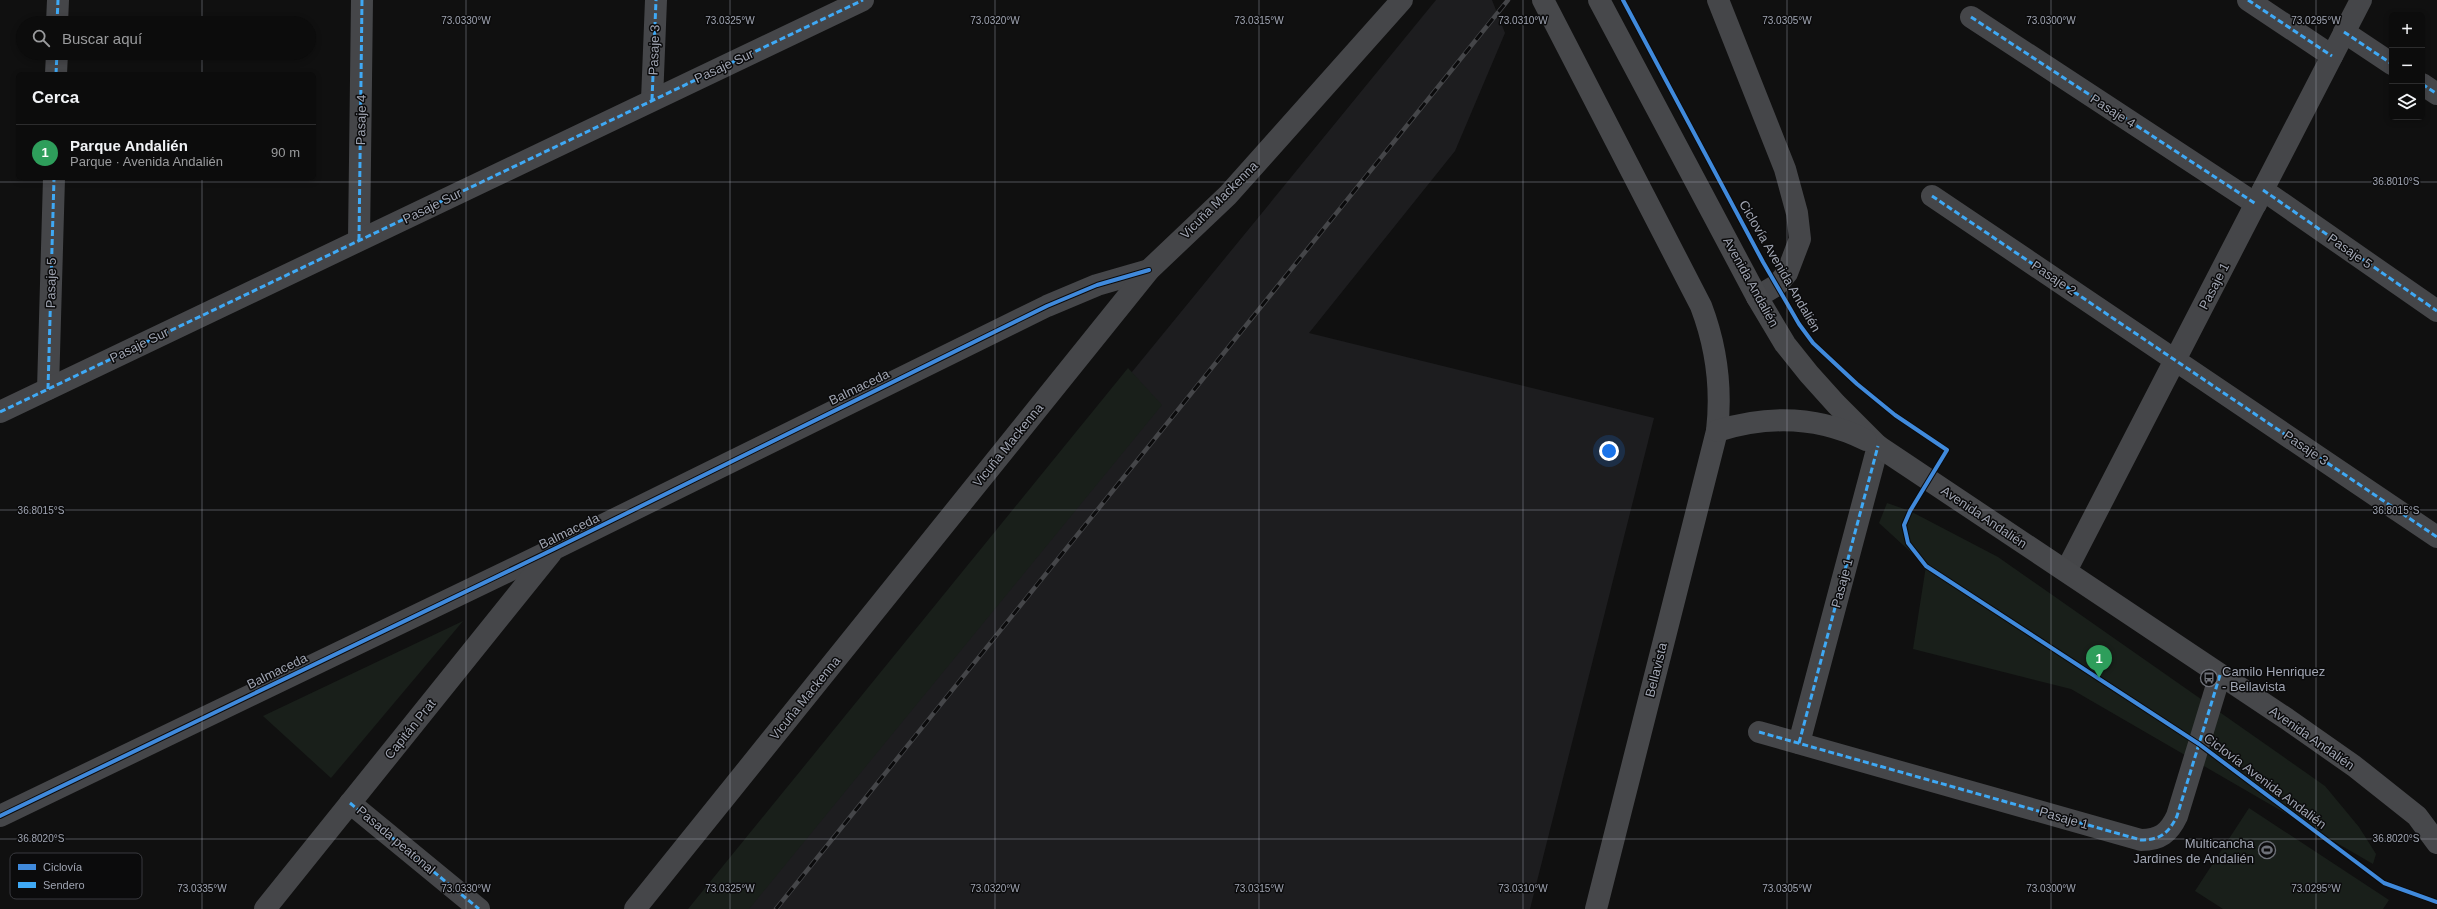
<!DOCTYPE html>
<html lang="es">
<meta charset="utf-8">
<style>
:root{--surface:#0c0c0c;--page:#1a1a1a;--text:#f1f3f6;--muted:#9a9b9d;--line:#2c2c2d;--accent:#6e7179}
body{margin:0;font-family:Helvetica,sans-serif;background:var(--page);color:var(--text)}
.controls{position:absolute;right:12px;top:12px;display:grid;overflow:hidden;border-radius:6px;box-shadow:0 2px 6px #0003}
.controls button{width:36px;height:36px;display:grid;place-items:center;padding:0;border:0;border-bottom:1px solid var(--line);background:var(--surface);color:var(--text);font:20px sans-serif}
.you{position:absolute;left:1609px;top:451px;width:14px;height:14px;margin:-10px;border:3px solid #fff;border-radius:50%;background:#1a73e8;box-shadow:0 0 0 6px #1a73e833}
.badge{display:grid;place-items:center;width:26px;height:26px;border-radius:50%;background:var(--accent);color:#fff;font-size:13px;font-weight:700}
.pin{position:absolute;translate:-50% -33px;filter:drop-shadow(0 1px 2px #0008)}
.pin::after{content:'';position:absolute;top:21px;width:14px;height:12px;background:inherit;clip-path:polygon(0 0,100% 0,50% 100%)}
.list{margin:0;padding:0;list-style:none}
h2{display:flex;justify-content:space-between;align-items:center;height:52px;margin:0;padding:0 16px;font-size:17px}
h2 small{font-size:13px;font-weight:400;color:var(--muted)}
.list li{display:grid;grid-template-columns:26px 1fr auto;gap:12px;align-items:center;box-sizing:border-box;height:56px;padding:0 16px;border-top:1px solid var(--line)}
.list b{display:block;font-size:15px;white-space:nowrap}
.list p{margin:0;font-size:13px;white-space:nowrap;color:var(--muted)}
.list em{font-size:13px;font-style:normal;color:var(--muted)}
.icon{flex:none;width:22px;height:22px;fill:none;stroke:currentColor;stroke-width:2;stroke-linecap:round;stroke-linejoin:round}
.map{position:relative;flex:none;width:2437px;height:909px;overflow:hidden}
.search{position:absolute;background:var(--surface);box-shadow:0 2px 6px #0003;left:16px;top:16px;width:300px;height:44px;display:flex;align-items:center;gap:10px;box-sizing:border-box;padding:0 14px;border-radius:22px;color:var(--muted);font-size:15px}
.panel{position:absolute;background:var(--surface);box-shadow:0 2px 6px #0003;left:16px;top:72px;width:300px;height:108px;border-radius:6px}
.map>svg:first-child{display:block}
.built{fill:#1d1d1f}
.green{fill:#191f1a}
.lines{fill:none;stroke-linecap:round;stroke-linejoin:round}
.minor{stroke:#454649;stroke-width:22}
.major{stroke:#47484b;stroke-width:22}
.rail-casing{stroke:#454649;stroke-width:4.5}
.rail{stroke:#0b0b0c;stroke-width:3;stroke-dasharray:9;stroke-linecap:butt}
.quiet{stroke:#3fa9f5;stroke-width:3;stroke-dasharray:6 3;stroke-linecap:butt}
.cycleway-casing{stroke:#0b0b0c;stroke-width:6}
.cycleway{stroke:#408adc;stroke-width:4}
.ticks{fill:none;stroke:#a0a5b2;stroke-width:1;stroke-opacity:0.45}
.labels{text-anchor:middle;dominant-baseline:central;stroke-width:3;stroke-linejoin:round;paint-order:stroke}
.street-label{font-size:13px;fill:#a0a5b2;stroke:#0b0b0c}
.poi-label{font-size:13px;fill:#a0a5b2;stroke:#0b0b0c;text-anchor:start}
.key{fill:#0b0b0c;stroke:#38393e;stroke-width:1}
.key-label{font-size:11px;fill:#a0a5b2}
.ticks-label{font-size:10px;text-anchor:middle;fill:#a0a5b2;stroke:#0b0b0c;stroke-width:3;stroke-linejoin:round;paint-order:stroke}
</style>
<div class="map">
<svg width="2437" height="909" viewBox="0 0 2437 909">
<rect width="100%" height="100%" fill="#101010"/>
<path class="built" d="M1436,0H1492L1505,33L1455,151L1309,333L1654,418L1530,909H693Z"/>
<g class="green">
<path d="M1128,368L1162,405L749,909H688Z"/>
<path d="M1887,503L1910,511L1998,557L2325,786L2359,827L2376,854L2373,864L2071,689L1913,649L1926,566L1879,523Z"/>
<path d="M463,621L331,778L263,716Z"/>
<path d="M2249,808L2389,900L2383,909H2223L2195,891Z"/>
</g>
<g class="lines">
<g class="minor">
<path d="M1718,0L1785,169L1797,213L1800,239L1787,273L1777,285L1757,297"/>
<path d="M2248,0L2332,56"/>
<path d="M1971,17L2256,204"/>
<path d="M57,23L58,0"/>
<path d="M2344,32L2392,64"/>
<path d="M56,74L57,53"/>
<path d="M2422,84L2437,94"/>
<path d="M652,100L656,0"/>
<path d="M2263,190L2437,311"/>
<path d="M1932,196L2437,537"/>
<path d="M359,240L362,0"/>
<path d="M48,389L54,178"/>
<path d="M0,412L863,0"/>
<path d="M2066,571L2361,0"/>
<path d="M1759,732L2141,840C2160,840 2169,833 2177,816L2220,675"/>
<path d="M1799,743L1878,446"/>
<path d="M350,803L479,909"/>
<path d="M0,816L554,549L1047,306L1097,285L1149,270"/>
<path d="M265,909L551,553"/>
<path d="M635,909L1149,270L1228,195L1402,0"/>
</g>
<g class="major">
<path d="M1543,0L1701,306C1717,348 1722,387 1717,431L1596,909"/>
<path d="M1599,0L1757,297L1785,344L1809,374L1836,404L1878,446L2287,719L2354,766L2417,816L2437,843"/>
<path d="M1717,431C1768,415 1818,416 1866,440"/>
</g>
<g class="rail-casing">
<path id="rail" d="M776,909L1508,0"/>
</g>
<use href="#rail" class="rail"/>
<g class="quiet">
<path d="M2248,0L2332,56"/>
<path d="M1971,17L2256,204"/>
<path d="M57,23L58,0"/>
<path d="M2344,32L2392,64"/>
<path d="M56,74L57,53"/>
<path d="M2422,84L2437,94"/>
<path d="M652,100L656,0"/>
<path d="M2263,190L2437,311"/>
<path d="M1932,196L2437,537"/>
<path d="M359,240L362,0"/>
<path d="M48,389L54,178"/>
<path d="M0,412L863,0"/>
<path d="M1759,732L2141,840C2160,840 2169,833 2177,816L2220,675"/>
<path d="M1799,743L1878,446"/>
<path d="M350,803L479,909"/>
</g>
<g class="cycleway-casing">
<g id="cycleway">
<path d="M1623,0L1763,262L1799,324L1813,343L1857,384L1895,415L1947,450L1910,511L1904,525L1908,543L1926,566L2199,744L2384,883L2437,902"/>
<path d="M0,816L554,549L1047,306L1097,285L1149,270"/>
</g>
</g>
<use href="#cycleway" class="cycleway"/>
</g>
<path class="ticks" d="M202,0V23M466,0V909M730,0V909M995,0V909M1259,0V909M1523,0V909M1787,0V909M2051,0V909M2316,0V909M202,53V74M202,178V909M0,182H2437M0,510H2437M0,839H2437"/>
<defs>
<g id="bus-ring" transform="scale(0.9)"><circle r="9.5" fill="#0b0b0c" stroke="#6e7179" stroke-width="1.5"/><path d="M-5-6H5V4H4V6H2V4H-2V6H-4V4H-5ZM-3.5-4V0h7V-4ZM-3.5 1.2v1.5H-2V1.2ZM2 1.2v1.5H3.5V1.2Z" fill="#6e7179"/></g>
<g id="stadium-ring" transform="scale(0.9)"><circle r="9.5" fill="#0b0b0c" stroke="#6e7179" stroke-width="1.5"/><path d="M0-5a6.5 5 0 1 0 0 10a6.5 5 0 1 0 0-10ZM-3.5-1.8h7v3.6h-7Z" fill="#6e7179"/></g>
</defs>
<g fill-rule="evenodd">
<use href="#bus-ring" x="2209" y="678"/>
<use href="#stadium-ring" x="2267" y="850"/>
</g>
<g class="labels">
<g class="street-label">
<text transform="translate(654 50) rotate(-88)">Pasaje 3</text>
<text transform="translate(724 66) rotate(-25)">Pasaje Sur</text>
<text transform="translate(2113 111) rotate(33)">Pasaje 4</text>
<text transform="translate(361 120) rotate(-89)">Pasaje 4</text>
<text transform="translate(1219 200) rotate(-45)">Vicuña Mackenna</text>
<text transform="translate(432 206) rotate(-26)">Pasaje Sur</text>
<text transform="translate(2350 251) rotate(35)">Pasaje 5</text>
<text transform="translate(1780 266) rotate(60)">Ciclovía Avenida Andalién</text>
<text transform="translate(2054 278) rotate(34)">Pasaje 2</text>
<text transform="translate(1751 282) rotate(61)">Avenida Andalién</text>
<text transform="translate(51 283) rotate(-89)">Pasaje 5</text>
<text transform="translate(2214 286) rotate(-63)">Pasaje 1</text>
<text transform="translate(139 345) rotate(-26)">Pasaje Sur</text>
<text transform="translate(859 387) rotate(-26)">Balmaceda</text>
<text transform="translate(1008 445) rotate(-51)">Vicuña Mackenna</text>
<text transform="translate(2306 448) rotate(34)">Pasaje 3</text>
<text transform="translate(1984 517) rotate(34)">Avenida Andalién</text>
<text transform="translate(569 531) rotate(-26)">Balmaceda</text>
<text transform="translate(1842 583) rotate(-75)">Pasaje 1</text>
<text transform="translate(1656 670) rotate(-76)">Bellavista</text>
<text transform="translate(277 671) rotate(-26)">Balmaceda</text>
<text transform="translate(805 698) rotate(-51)">Vicuña Mackenna</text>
<text transform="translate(410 729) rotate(-51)">Capitán Prat</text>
<text transform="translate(2312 738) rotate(35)">Avenida Andalién</text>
<text transform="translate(2265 781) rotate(37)">Ciclovía Avenida Andalién</text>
<text transform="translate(2064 818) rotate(16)">Pasaje 1</text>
<text transform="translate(396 840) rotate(40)">Pasada peatonal</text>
</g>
<g class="poi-label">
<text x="2222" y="671">Camilo Henriquez<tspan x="2222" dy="15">- Bellavista</tspan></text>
<text x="2254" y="843" text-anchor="end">Multicancha<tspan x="2254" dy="15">Jardines de Andalién</tspan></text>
</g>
</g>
<rect x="10" y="853" width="132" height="46" rx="6" class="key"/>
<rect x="18" y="864" width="18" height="6" fill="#408adc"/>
<rect x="18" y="882" width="18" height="6" fill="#3fa9f5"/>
<g class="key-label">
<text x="43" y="871">Ciclovía</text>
<text x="43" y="889">Sendero</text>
</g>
<g class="ticks-label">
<text x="466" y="24">73.0330°W</text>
<text x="730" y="24">73.0325°W</text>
<text x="995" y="24">73.0320°W</text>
<text x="1259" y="24">73.0315°W</text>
<text x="1523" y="24">73.0310°W</text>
<text x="1787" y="24">73.0305°W</text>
<text x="2051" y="24">73.0300°W</text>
<text x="2316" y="24">73.0295°W</text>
<text x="2396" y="185">36.8010°S</text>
<text x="41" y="514">36.8015°S</text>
<text x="2396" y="514">36.8015°S</text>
<text x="41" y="842">36.8020°S</text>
<text x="2396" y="842">36.8020°S</text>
<text x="202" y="892">73.0335°W</text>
<text x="466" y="892">73.0330°W</text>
<text x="730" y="892">73.0325°W</text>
<text x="995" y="892">73.0320°W</text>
<text x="1259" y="892">73.0315°W</text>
<text x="1523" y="892">73.0310°W</text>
<text x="1787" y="892">73.0305°W</text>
<text x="2051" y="892">73.0300°W</text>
<text x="2316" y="892">73.0295°W</text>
</g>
</svg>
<div class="controls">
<button>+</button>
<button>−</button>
<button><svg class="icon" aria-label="layers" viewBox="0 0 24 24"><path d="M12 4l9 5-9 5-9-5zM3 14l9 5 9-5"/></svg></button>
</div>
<div class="you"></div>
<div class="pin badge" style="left:2099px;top:678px;background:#2e9e5b">1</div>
<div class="search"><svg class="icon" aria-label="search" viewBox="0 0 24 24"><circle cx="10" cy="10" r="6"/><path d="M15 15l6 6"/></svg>Buscar aquí</div>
<section class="panel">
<h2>Cerca<small></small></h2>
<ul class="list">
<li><span class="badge" style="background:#2e9e5b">1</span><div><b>Parque Andalién</b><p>Parque · Avenida Andalién</p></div><em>90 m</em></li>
</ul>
</section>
</div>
